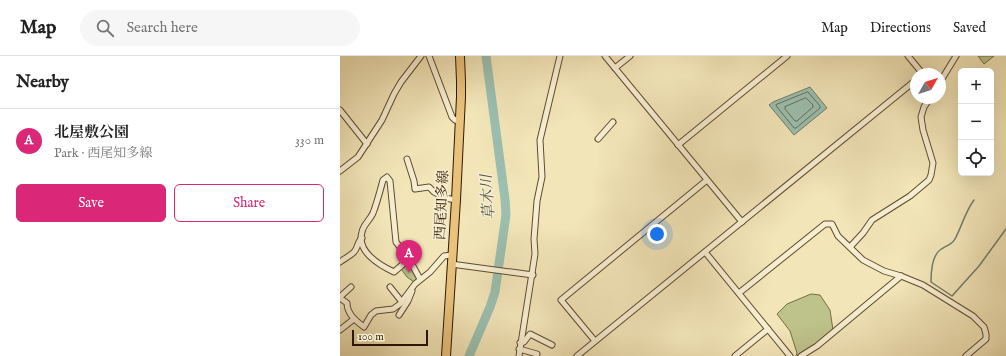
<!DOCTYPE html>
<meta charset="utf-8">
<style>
:root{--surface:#fff;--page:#f6f6f6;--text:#222;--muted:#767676;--line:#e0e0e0;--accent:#db2777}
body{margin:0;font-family:"IM FELL English","Noto Serif JP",serif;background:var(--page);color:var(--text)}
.controls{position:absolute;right:12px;top:12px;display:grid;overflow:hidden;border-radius:6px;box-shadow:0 4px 16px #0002}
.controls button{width:36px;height:36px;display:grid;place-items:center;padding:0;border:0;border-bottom:1px solid var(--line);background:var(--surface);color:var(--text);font:20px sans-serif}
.compass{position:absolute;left:570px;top:12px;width:36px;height:36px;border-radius:50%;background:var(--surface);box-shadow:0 4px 16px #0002;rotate:51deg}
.scale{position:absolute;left:12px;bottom:10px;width:76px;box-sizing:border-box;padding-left:4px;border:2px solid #2e1800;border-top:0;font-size:11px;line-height:14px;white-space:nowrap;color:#2e1800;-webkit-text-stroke:3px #f7eed1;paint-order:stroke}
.you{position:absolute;left:317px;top:178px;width:14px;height:14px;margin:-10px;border:3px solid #fff;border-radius:50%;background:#1a73e8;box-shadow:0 0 0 6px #1a73e833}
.badge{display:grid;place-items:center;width:26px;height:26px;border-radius:50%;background:var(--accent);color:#fff;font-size:13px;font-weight:700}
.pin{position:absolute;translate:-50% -33px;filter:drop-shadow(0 1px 2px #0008)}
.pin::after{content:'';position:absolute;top:21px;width:14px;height:12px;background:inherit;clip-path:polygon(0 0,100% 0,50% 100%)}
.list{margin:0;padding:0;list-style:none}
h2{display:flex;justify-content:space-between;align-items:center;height:52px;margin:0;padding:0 16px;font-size:17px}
h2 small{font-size:13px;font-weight:400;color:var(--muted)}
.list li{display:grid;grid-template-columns:26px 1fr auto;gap:12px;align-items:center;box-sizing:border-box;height:64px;padding:0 16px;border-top:1px solid var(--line)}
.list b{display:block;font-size:15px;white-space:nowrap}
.list p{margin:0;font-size:13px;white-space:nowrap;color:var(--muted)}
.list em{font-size:13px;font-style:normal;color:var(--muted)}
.actions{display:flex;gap:8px;padding:12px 16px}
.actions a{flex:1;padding:9px 0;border:1px solid var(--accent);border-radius:6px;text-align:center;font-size:14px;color:var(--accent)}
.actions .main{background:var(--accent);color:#fff}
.icon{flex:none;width:22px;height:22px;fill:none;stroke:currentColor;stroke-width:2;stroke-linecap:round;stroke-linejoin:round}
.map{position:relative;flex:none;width:666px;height:300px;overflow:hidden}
header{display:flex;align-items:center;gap:24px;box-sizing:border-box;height:56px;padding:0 20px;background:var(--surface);border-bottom:1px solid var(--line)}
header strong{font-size:19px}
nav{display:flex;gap:22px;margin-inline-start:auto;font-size:14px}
.search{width:280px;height:36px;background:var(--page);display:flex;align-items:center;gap:10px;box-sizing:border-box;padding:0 14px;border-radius:22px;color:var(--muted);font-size:15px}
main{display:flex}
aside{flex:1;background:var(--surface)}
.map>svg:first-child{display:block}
.green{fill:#bec38c;stroke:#766e46}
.water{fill:#9bbfb0;stroke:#6f7c6a}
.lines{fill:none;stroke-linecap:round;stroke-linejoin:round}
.shore{stroke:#646c58;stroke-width:1}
.stream{stroke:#6f7c6a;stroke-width:1.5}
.river{stroke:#9bbfb0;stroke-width:9}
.street-casing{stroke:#5f4b2e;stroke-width:7}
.primary-casing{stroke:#2e1800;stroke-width:10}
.street{stroke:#f7eed1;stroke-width:5}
.primary{stroke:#e9c27c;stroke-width:8}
.labels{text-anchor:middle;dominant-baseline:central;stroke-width:3;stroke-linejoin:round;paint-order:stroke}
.street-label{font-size:14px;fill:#2e1800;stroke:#f7eed1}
.water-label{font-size:15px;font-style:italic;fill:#54523e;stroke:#f7eed1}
</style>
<header>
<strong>Map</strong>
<div class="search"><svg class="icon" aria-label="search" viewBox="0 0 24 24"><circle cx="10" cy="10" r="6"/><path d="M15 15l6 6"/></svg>Search here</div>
<nav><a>Map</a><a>Directions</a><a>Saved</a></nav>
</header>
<main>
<aside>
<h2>Nearby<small></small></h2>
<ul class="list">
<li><span class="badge">A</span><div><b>北屋敷公園</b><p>Park · 西尾知多線</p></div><em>330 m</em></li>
</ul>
<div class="actions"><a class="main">Save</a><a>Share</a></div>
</aside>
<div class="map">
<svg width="666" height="300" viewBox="0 0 666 300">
<rect width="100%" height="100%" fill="#f2e5b8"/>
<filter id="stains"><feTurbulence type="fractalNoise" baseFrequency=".005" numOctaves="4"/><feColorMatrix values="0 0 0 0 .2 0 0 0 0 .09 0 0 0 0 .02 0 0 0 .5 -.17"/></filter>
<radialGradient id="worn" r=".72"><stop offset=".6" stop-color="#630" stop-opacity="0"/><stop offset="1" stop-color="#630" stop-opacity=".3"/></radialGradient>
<g class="green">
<path d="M638,0H654L644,8Z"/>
<path d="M66,208L69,209L77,223L74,226L67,221L61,213Z"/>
<path d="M471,238L480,239L490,254L493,274L477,288L458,300H456L457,297L450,275L437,258L447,248Z"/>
</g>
<path class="water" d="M470,31L487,52L454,79L429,49L433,46Z"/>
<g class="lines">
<g class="shore">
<path d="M468,36L480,50V52L456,72H454L437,51L436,49Z"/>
<path d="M466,42L473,49V51L457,65H455L445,53V51Z"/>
</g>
<path class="stream" d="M634,144C625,156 622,170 615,183C612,189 605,190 600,194C592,200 591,216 591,226L612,240L639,210L666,173"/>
<path class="river" d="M129,300L150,251L155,236L166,159L165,143L146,0"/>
<g class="street-casing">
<g id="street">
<path d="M89,0L112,61L115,64L119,65"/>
<path d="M265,0L402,166"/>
<path d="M568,0L583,18"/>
<path d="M275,12L290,0"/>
<path d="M600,26L616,0"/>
<path d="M0,54L27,88"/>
<path d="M258,83L273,66"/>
<path d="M338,89L447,0"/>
<path d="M67,103L74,125L75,133L89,131L94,136L105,142L116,144"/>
<path d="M0,115L18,101L42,64L54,38L61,26L81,0"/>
<path d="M510,191L523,177L532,164L570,140L589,124L591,119L593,107L583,74L581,61L584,51L590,42"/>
<path d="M365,196L450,300"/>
<path d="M69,203L54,216C39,209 16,195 22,176C23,169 30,164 33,157C37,147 40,135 43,124L47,121L50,125L56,186L69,203L80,223"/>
<path d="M0,206C4,203 10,200 14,196C18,192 17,186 22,182"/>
<path d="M111,208L193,219"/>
<path d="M50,231L62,246"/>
<path d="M399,237L485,168H492L498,180L523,204L544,215L561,220L583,229L633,260L644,271L646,278V283L626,300"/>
<path d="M0,241L11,231"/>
<path d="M0,242L7,247C7,258 16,265 24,271L31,259L36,255L53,253L60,248L75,228L90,216L104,200L112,199"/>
<path d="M59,259L68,245L72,235"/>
<path d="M0,274L14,263"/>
<path d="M255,285L221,244L367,124"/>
<path d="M180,287L184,286L190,278L212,289"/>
<path d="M179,293L197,298"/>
<path d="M179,300L195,198L194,183L197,145L202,121L200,84L220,0"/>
<path d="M237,300L576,24"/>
<path d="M395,300L428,273"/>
<path d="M461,300L477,290L561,220"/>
</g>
</g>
<g class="primary-casing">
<path id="primary" d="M106,300L116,144L121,41V25L120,0"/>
</g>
<use href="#street" class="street"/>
<use href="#primary" class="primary"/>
</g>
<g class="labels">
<g class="street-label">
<text transform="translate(102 149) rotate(-87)">西尾知多線</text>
</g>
<g class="water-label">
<text transform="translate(148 141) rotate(-94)">草木川</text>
</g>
</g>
<rect width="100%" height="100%" filter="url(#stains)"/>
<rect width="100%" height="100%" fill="url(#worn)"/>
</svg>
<div class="controls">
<button>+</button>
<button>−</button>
<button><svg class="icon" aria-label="locate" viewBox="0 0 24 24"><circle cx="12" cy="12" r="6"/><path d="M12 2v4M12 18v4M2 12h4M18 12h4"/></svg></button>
</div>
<svg class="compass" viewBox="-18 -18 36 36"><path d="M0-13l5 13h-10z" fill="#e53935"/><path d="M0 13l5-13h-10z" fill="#767676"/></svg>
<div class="scale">100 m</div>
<div class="you"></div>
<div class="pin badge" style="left:69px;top:217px">A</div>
</div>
</main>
